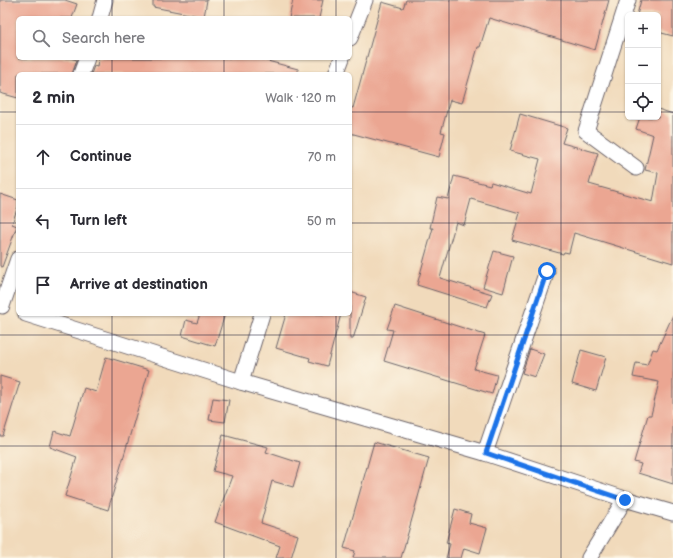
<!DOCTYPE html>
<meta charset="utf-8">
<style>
:root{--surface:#fff;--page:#f2f2f3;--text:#2b2b33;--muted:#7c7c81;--line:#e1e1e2}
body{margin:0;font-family:"Balsamiq Sans",sans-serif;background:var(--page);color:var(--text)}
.controls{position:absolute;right:12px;top:12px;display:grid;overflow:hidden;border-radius:6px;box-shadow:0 1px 3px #0004}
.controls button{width:36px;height:36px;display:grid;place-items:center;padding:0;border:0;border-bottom:1px solid var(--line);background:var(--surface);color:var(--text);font:20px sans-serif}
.stop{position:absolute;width:12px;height:12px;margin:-9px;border:3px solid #1a73e8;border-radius:50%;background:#fff}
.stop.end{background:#1a73e8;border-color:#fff;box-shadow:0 1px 4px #0008}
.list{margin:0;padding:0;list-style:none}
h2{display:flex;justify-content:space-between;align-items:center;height:52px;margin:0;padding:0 16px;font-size:17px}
h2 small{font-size:13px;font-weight:400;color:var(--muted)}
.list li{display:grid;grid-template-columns:26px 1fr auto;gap:12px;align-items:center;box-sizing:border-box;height:64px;padding:0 16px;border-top:1px solid var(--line)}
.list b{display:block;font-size:15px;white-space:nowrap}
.list em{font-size:13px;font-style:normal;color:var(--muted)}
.icon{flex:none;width:22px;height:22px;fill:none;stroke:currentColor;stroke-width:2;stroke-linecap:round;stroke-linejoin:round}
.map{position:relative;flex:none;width:673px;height:558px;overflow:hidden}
.search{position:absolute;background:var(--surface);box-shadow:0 1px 3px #0004;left:16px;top:16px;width:336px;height:44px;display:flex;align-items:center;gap:10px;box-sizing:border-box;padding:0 14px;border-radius:6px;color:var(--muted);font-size:15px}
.panel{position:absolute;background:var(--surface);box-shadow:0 1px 3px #0004;left:16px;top:72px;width:336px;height:244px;border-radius:6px}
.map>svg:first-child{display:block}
.building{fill:#eba692}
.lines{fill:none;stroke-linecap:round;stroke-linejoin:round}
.minor-casing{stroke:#6a6268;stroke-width:17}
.minor{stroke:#fff;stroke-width:15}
.route{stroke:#1a73e8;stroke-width:5}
.grid{fill:none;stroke:#22223b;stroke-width:1;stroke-opacity:0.55}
</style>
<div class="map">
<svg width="673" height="558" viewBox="0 0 673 558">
<rect width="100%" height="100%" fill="#fcf5e5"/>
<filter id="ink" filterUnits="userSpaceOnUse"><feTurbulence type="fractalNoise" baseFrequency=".025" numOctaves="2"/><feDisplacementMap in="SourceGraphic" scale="8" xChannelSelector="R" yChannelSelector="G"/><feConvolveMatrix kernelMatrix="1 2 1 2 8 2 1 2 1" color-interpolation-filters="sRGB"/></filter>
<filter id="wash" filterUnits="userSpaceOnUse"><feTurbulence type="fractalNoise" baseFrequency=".012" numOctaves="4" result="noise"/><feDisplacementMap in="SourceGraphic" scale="16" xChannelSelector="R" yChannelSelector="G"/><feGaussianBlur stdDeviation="0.9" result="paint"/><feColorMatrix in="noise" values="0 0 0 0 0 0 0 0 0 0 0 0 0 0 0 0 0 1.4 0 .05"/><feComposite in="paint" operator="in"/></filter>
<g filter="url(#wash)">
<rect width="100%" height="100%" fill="#f1dabb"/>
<g id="blocks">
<g class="building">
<path d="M0,0H65L77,4L72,18H18V58H70L77,60L72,74H18V98L0,93Z"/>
<path d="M153,0H207L204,17L153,7Z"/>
<path d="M293,0H323L319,18H289Z"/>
<path d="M406,0H609L595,50L489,18L480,47H478L462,103L450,100L441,132L445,133L439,157L350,133V107L353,108L382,2L403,8Z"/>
<path d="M641,0H673V36L658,32V15H637Z"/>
<path d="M98,58H256L298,69V74H91L94,66L97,67Z"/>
<path d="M658,109L673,114V263L574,233L569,253L564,252L563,254L512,240L520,213L471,199L464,225L456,222L440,278L492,294L487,307L417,285L433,228H430L437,197L448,199L454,176L490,185L491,182L531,194L540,159L510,151L520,114L567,128L562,143L598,153L589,184L653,202L658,173L645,170L653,135L636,129L640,117H658Z"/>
<path d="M0,194L18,200V206L12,224L17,226L2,267L0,266Z"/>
<path d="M494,251L513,256L503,293L483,287Z"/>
<path d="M350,292L366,297L353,339H350Z"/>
<path d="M395,306L485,335L474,369L497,375L492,394L384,361L393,330L387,329Z"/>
<path d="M200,314H225L215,346L182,336L186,320L197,323Z"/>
<path d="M286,314H341L327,366L309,361L310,358L276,348Z"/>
<path d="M673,315V484L638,473L641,464L634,462L648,415H651L659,382L633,377L636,363L647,365L653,349L657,350Z"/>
<path d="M530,349L544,354L535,377L522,373Z"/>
<path d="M581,350L606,357L596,391L572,384Z"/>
<path d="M106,357L149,370L108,510L65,496L77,457L50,447L54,431L70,436L84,388L96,392Z"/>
<path d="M0,376L20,382L3,436H0Z"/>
<path d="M213,398L229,400L225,422L209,420Z"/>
<path d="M223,435L268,447L266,452L300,463L293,487L272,481L261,523L298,535L291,558H276L280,546L215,522L232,476L213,471Z"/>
<path d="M374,442L429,458L401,558H353L355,551L344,548Z"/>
<path d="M455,509L471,514L469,523L487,528L480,553L464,548L461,558H446L450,544L446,543Z"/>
</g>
</g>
</g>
<g filter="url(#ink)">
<use href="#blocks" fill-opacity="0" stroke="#6a6268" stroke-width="1"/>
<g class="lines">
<g class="minor-casing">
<g id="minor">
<path d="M628,0L586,131L636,168"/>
<path d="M100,18L105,0"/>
<path d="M350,38L365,0"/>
<path d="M81,74L87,58"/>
<path d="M336,74L342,58"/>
<path d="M2,306L18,259"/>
<path d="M26,314L241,382L485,453L625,499L673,513"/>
<path d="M241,382L262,314"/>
<path d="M485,453L547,271"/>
<path d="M589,558L625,499"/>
</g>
</g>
<use href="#minor" class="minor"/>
</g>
</g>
<g class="lines" filter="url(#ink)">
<path class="route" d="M547,271L486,453L625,500"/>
</g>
<path class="grid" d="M112,0V18M224,0V18M336,0V18M449,0V558M561,0V558M112,58V74M224,58V74M336,58V74M0,112H18M350,112H628M658,112H673M0,223H18M350,223H673M112,314V558M224,314V558M336,314V558M0,335H673M0,446H673"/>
</svg>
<div class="controls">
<button>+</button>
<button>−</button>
<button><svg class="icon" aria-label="locate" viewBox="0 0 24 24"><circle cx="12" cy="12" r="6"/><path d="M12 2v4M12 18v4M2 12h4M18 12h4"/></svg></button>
</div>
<div class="stop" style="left:547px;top:271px"></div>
<div class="stop end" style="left:625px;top:500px"></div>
<div class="search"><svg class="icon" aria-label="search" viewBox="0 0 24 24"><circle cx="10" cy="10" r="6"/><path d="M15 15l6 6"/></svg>Search here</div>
<section class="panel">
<h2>2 min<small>Walk · 120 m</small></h2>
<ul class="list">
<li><svg class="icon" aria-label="ahead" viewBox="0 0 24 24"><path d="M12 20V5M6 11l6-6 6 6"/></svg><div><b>Continue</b></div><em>70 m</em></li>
<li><svg class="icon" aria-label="left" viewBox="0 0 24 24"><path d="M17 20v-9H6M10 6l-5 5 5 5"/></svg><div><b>Turn left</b></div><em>50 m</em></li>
<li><svg class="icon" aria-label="arrive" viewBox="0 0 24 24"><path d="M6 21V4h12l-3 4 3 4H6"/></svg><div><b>Arrive at destination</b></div></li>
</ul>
</section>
</div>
